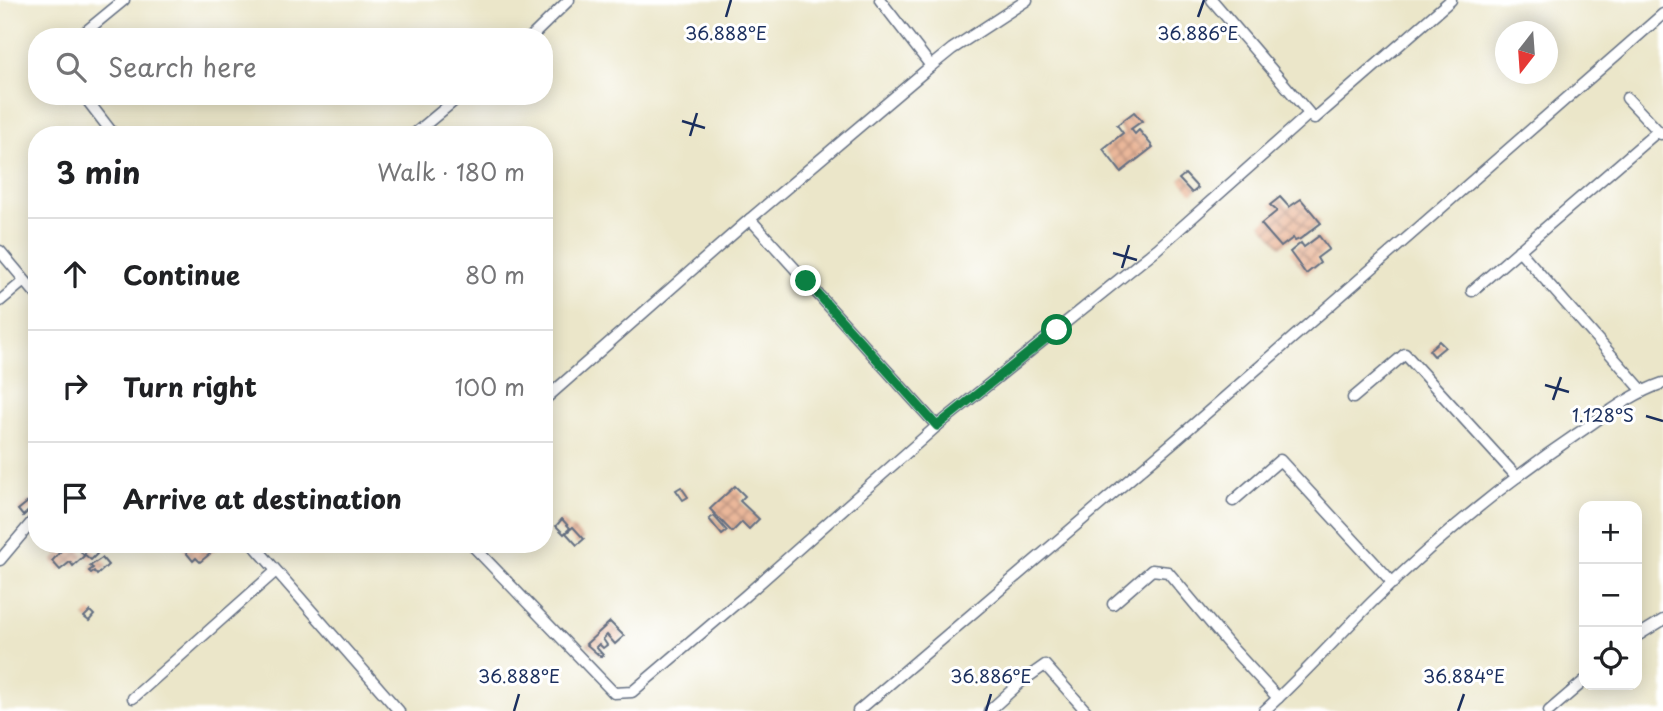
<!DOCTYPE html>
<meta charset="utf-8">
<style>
:root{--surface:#fff;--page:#f6f6f6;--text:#202124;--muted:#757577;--line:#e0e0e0}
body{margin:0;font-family:"Playpen Sans",sans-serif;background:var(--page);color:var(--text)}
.controls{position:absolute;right:21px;bottom:21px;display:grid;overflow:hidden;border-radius:14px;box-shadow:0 4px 18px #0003}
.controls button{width:63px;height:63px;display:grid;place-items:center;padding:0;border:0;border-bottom:2px solid var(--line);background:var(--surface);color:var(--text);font:35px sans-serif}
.compass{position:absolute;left:1495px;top:21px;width:63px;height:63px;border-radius:50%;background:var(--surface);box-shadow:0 4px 18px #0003;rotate:197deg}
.stop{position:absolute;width:21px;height:21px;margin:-16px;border:5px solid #0b8043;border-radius:50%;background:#fff}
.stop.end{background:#0b8043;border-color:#fff;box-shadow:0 2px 7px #0008}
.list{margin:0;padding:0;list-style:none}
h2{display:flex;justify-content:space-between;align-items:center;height:91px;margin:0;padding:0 28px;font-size:30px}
h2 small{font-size:23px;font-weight:400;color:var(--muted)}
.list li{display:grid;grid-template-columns:46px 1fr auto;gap:21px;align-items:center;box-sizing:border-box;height:112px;padding:0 28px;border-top:2px solid var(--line)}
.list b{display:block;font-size:26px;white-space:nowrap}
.list em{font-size:23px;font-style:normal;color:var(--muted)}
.icon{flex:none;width:38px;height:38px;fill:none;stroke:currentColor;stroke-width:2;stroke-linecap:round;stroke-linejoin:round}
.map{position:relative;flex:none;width:1663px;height:711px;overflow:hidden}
.search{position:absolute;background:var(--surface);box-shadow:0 4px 18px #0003;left:28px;top:28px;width:525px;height:77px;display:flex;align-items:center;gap:18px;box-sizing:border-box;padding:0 24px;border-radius:28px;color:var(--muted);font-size:26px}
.panel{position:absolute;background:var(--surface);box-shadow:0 4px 18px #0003;left:28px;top:126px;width:525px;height:427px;border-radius:28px}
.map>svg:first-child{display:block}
.building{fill:url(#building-cross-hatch)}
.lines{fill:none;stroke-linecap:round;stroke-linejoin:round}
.minor-casing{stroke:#646f83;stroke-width:13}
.minor{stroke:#fff;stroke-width:10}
.route{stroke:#0b8043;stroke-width:9}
.ticks{fill:none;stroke:#1b2f5e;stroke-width:2.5}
.ticks-label{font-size:18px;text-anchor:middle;fill:#1b2f5e;stroke:#fff;stroke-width:6;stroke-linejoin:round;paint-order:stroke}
</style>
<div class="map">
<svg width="1663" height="711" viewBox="0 0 1663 711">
<defs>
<pattern id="building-cross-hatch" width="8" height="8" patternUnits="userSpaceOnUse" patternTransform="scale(1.75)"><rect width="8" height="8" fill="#eab79a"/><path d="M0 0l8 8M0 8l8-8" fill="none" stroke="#bd9581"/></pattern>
</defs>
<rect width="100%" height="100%" fill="#fff"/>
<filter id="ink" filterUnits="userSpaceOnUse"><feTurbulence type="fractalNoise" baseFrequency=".0143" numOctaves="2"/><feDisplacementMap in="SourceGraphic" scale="14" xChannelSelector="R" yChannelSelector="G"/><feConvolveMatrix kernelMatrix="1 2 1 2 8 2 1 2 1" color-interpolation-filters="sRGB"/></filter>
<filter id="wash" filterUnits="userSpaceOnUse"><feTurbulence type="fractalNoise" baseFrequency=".00686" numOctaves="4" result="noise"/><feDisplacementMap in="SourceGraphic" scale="28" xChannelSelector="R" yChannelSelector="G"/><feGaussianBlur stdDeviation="1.57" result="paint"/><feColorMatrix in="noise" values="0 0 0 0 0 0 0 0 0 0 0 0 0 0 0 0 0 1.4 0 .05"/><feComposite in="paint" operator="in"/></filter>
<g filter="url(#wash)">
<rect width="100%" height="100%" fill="#ebe6c9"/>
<g id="blocks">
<g class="building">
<path d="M1134,112L1142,121L1131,129L1135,134L1139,130L1153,147L1121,172L1103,149L1123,133L1117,125Z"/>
<path d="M1185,174L1198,188L1192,193L1179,179Z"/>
<path d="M1280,197L1289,207L1301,199L1321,223L1300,239L1295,241L1293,238L1281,247L1261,224L1277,211L1270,205Z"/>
<path d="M1319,236L1329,249L1317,258L1320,263L1306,274L1290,252L1301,243L1304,247Z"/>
<path d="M1439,341L1445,347L1434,356L1429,350Z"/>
<path d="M735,486L745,496L740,501L759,519L749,529L742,522L732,532L710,509Z"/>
<path d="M681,487L688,497L683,500L676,490Z"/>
<path d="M29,501L34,506L23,516L18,510Z"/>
<path d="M714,516L727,531L722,535L709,519Z"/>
<path d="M562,519L570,528L564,534L556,526Z"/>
<path d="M573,527L584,539L577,545L566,533Z"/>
<path d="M67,544L87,546L80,550L84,556L73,566L70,562L60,570L52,561Z"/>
<path d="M179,544H222L200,562L196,558L193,561Z"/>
<path d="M90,548L97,554L91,560L84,554Z"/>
<path d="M102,558L108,565L97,575L94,571L91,573L89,571L93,568L90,566Z"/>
<path d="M90,611L94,615L89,621L84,617Z"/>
<path d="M610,622L624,636L615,644L607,635L603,639L607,645L603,648L599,644L596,647L603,655L601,657L586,644Z"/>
</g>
</g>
</g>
<g filter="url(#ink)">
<use href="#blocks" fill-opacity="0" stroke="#646f83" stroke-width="2"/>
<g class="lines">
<g class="minor-casing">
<g id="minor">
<path d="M880,0L931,66L952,49L1027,0"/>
<path d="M1212,0L1314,119L1451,0"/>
<path d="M79,37L124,0"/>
<path d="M531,37L569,0"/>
<path d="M931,66L750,219L937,426L1157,249L1309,114"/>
<path d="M84,96L114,135"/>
<path d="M1627,98L1661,134"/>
<path d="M413,135L460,96"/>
<path d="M1519,250L1642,390"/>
<path d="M0,251L37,295"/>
<path d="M1472,291L1658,131"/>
<path d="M0,301L24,281"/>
<path d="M1353,398L1405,354L1517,477"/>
<path d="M544,400L750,219"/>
<path d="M1233,501L1280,460L1393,583"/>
<path d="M253,544L399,711"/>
<path d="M471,544L614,693L632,692L745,596L937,426"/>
<path d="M0,560L37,516"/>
<path d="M1113,604L1152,570L1168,572L1230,646L1278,698"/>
<path d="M1637,636L1663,620"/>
<path d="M133,698L276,571"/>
<path d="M858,711L1177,439L1663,14"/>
<path d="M989,711L1021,682L1045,665L1086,711"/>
<path d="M1264,711C1302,677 1336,638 1372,602C1435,540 1503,484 1577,434C1605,415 1631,394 1663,383"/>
<path d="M1549,711L1584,681"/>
</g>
</g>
<use href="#minor" class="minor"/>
</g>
</g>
<g class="lines" filter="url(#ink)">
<path class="route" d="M806,281L937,426L1057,330"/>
</g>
<path class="ticks" d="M726,17L731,0M1198,17L1204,0M682,121L705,128M690,136L697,113M1113,253L1137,260M1122,268L1129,245M1545,385L1569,392M1553,400L1561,377M1646,416L1663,421M514,711L519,694M986,711L991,694M1458,711L1464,694"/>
<g class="ticks-label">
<text x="726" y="40">36.888°E</text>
<text x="1198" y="40">36.886°E</text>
<text x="1603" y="422">1.128°S</text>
<text x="519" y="683">36.888°E</text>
<text x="991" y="683">36.886°E</text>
<text x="1464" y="683">36.884°E</text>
</g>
</svg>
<div class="controls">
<button>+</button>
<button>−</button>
<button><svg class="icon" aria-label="locate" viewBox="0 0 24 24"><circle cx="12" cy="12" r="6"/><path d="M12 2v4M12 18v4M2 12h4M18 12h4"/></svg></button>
</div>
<svg class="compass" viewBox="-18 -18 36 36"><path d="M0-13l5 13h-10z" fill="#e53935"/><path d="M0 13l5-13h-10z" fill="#757577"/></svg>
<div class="stop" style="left:1057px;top:330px"></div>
<div class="stop end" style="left:806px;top:281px"></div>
<div class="search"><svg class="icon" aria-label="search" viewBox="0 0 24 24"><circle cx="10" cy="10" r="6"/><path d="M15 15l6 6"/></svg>Search here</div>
<section class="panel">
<h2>3 min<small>Walk · 180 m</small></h2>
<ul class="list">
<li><svg class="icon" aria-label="ahead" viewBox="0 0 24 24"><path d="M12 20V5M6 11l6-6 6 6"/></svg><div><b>Continue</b></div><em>80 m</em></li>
<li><svg class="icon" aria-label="right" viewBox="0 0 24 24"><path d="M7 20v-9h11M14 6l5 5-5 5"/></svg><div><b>Turn right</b></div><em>100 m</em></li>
<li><svg class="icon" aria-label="arrive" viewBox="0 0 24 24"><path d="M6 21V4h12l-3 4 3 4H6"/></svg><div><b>Arrive at destination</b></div></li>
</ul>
</section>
</div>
